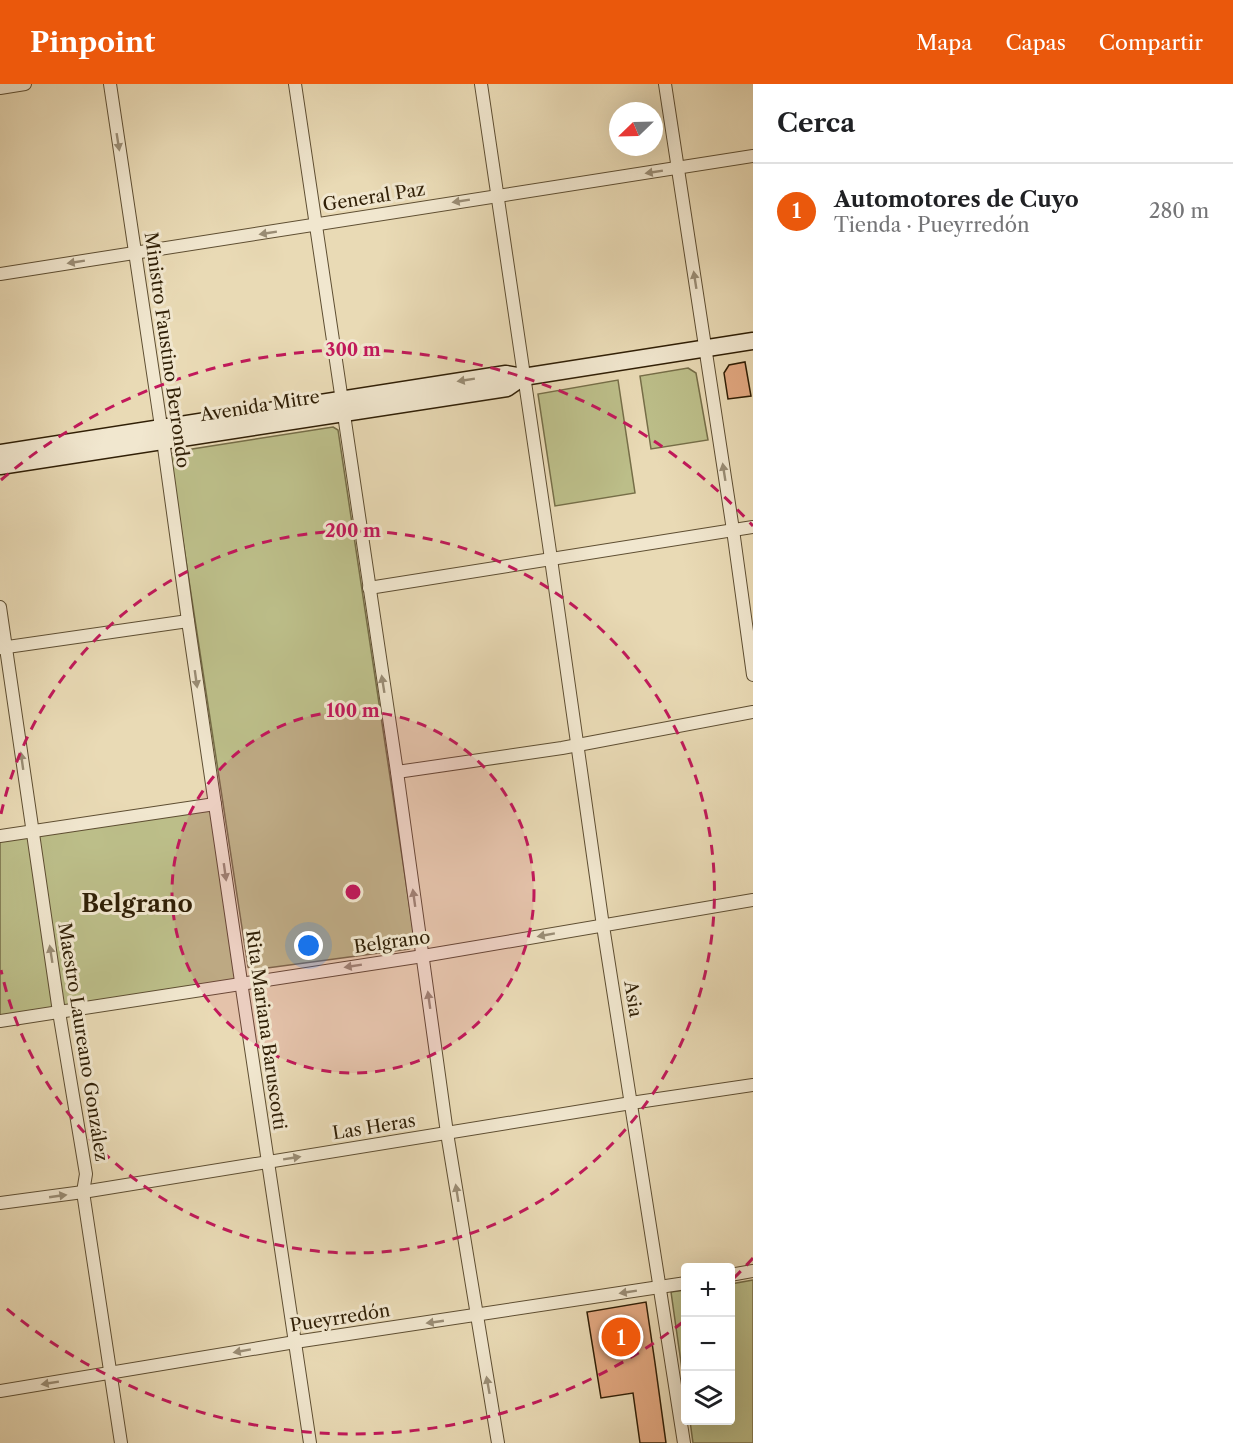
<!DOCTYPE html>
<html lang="es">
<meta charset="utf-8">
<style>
:root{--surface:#fff;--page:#f6f6f6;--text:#202124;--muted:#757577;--line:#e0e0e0;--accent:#ea580c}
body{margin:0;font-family:"Libre Caslon Text",serif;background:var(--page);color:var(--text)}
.controls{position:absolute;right:18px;bottom:18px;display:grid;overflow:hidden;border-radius:6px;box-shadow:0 6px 24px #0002}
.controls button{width:54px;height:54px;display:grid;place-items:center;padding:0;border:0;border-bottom:2px solid var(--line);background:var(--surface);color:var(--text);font:30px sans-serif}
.compass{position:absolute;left:609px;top:18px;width:54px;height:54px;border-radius:50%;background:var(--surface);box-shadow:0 6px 24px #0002;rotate:247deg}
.you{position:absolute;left:309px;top:862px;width:21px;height:21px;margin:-15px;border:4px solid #fff;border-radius:50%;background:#1a73e8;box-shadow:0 0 0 9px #1a73e833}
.badge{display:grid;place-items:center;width:39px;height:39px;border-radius:50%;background:var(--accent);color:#fff;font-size:20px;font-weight:700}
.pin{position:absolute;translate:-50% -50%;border:3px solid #fff;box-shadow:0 2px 6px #0006}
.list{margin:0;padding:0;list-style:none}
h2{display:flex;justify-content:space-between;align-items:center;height:78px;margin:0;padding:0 24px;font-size:26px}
h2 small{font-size:20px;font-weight:400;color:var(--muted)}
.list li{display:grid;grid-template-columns:39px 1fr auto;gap:18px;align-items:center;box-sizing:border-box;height:96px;padding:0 24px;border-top:2px solid var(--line)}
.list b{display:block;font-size:22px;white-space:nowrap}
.list p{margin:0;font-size:20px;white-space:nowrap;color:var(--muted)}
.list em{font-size:20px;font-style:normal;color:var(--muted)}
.icon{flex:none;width:33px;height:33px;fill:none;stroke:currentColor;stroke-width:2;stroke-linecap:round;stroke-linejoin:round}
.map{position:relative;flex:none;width:753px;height:1359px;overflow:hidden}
header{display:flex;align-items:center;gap:36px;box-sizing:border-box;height:84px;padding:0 30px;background:var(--accent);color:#fff}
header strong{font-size:28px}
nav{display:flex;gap:33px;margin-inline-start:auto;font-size:21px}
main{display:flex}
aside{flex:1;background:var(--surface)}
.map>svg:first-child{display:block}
.green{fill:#bcbe89;stroke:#766e48;stroke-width:1.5}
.building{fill:#e3a982;stroke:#301f06;stroke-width:1.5}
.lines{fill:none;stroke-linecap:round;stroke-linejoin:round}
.street-casing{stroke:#5e4e32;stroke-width:14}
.secondary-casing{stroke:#301f06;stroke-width:19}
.street{stroke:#f1e7cf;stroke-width:12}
.secondary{stroke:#f1e7cf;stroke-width:16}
.oneway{fill:#9a8d75}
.ring{fill:none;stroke:#c2185b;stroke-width:3;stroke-dasharray:10 8}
.labels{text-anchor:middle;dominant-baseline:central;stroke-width:6;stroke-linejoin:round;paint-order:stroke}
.street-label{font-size:18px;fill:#301f06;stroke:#f1e7cf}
.district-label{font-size:24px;font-weight:bold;fill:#301f06;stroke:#f1e7cf}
.centre{fill:#c2185b;stroke:#f1e7cf;stroke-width:3}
.ring-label{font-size:18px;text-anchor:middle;font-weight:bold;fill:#c2185b;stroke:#f1e7cf;stroke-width:6;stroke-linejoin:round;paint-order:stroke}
</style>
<header>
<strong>Pinpoint</strong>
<nav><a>Mapa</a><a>Capas</a><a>Compartir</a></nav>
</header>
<main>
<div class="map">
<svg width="753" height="1359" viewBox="0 0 753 1359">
<rect width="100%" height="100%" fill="#e9dab5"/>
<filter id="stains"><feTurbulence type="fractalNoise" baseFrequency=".00333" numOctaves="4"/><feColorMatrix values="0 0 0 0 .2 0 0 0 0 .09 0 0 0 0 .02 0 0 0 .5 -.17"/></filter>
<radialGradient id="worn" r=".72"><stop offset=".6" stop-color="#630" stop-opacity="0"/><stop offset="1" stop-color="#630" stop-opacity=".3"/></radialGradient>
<g class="green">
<path d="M688,284L696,289L708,356L651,365L640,292Z"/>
<path d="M618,296L635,409L555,422L538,310Z"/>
<path d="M333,343L338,346L415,859L409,865L253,886L248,883L170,372L173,368Z"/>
<path d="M215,720L241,899L0,937V752Z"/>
<path d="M753,1196V1359H693L690,1337L730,1336L731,1200Z"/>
<path d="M685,1206H686L685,1307L671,1208Z"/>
</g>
<g class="building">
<path d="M745,278L751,312L728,315L724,289L729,281Z"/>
<path d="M646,1218L655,1279L666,1359H640L633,1309L601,1314L587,1228Z"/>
</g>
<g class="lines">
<g class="street-casing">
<g id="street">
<path d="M110,0L163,356L188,537L243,911L310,1359"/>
<path d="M295,0L397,688L447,1049L498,1359"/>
<path d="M481,0L549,461L603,842L684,1359"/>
<path d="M665,0L733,446L753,591"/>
<path d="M0,4L25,0"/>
<path d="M0,190L753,72"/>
<path d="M369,504L753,443"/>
<path d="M0,523L59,928L86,1090L83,1108L121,1359"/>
<path d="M0,564L188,537"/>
<path d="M397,688L562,664L753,628"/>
<path d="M0,752L215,720"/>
<path d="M0,937L423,872L753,816"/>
<path d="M0,1119L83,1108L631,1019L753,1001"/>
<path d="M730,1191L753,1187"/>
<path d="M0,1307L295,1258L686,1199"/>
</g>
</g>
<g class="secondary-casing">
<g id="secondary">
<path d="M0,369L506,290L523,293L753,257"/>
<path d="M0,382L507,304L523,293"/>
</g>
</g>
<use href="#street" class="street"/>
<use href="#secondary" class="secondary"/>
</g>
<defs><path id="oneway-solid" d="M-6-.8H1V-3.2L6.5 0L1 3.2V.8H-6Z" transform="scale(1.5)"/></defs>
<g class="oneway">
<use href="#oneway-solid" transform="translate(118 58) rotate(81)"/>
<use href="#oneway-solid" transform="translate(654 88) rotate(171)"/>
<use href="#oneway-solid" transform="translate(461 117) rotate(171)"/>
<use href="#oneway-solid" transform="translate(268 149) rotate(171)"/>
<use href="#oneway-solid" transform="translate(76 178) rotate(171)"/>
<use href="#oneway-solid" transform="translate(695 196) rotate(-99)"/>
<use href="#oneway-solid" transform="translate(466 296) rotate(171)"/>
<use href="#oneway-solid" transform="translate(724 388) rotate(-99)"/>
<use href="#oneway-solid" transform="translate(196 595) rotate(82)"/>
<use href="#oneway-solid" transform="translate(383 600) rotate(-99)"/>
<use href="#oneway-solid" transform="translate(22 677) rotate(-98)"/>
<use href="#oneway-solid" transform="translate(225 788) rotate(82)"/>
<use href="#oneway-solid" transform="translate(414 814) rotate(-98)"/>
<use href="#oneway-solid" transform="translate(546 851) rotate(170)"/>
<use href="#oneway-solid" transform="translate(51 870) rotate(-99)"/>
<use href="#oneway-solid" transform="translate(353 882) rotate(171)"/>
<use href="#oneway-solid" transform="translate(429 916) rotate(-98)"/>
<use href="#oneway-solid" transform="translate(292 1074) rotate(-9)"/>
<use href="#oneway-solid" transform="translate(457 1109) rotate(-99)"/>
<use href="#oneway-solid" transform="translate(58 1112) rotate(-8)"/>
<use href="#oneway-solid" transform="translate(628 1208) rotate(171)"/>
<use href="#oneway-solid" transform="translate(435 1238) rotate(172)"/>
<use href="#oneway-solid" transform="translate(242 1267) rotate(170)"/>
<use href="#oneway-solid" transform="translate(50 1299) rotate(171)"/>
<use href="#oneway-solid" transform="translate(488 1301) rotate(-100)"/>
</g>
<circle cx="353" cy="808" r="181" fill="#c2185b" fill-opacity=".12"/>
<g class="ring">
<circle cx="353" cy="808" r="181"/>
<path d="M1 730A361 361 0 1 1 1 886"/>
<path d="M753 1174A542 542 0 0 1 733 1195M683 1238A542 542 0 0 1 1 1220M1 396A542 542 0 0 1 753 442"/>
</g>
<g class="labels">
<g class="street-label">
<text transform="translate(374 113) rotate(-9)">General Paz</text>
<text transform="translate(167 266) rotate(82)">Ministro Faustino Berrondo</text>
<text transform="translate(260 322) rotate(-9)">Avenida Mitre</text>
<text transform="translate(392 858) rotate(-8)">Belgrano</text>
<text transform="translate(633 915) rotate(81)">Asia</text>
<text transform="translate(266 946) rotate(82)">Rita Mariana Baruscotti</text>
<text transform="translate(83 958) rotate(81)">Maestro Laureano González</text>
<text transform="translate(374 1043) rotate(-9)">Las Heras</text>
<text transform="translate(340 1234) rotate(-9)">Pueyrredón</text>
</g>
<g class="district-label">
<text x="137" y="819">Belgrano</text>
</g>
</g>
<circle cx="353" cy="808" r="9" class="centre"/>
<g class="ring-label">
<text x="353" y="272">300 m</text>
<text x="353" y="453">200 m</text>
<text x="353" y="633">100 m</text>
</g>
<rect width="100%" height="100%" filter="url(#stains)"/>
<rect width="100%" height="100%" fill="url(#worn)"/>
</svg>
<div class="controls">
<button>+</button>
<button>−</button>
<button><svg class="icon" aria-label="layers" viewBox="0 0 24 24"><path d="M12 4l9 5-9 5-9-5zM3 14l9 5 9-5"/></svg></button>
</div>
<svg class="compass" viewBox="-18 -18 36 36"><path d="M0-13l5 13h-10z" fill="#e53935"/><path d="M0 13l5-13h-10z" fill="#757577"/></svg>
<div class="you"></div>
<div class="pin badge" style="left:621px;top:1253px">1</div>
</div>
<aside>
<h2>Cerca<small></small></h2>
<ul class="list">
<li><span class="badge">1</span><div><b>Automotores de Cuyo</b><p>Tienda · Pueyrredón</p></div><em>280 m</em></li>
</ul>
</aside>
</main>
